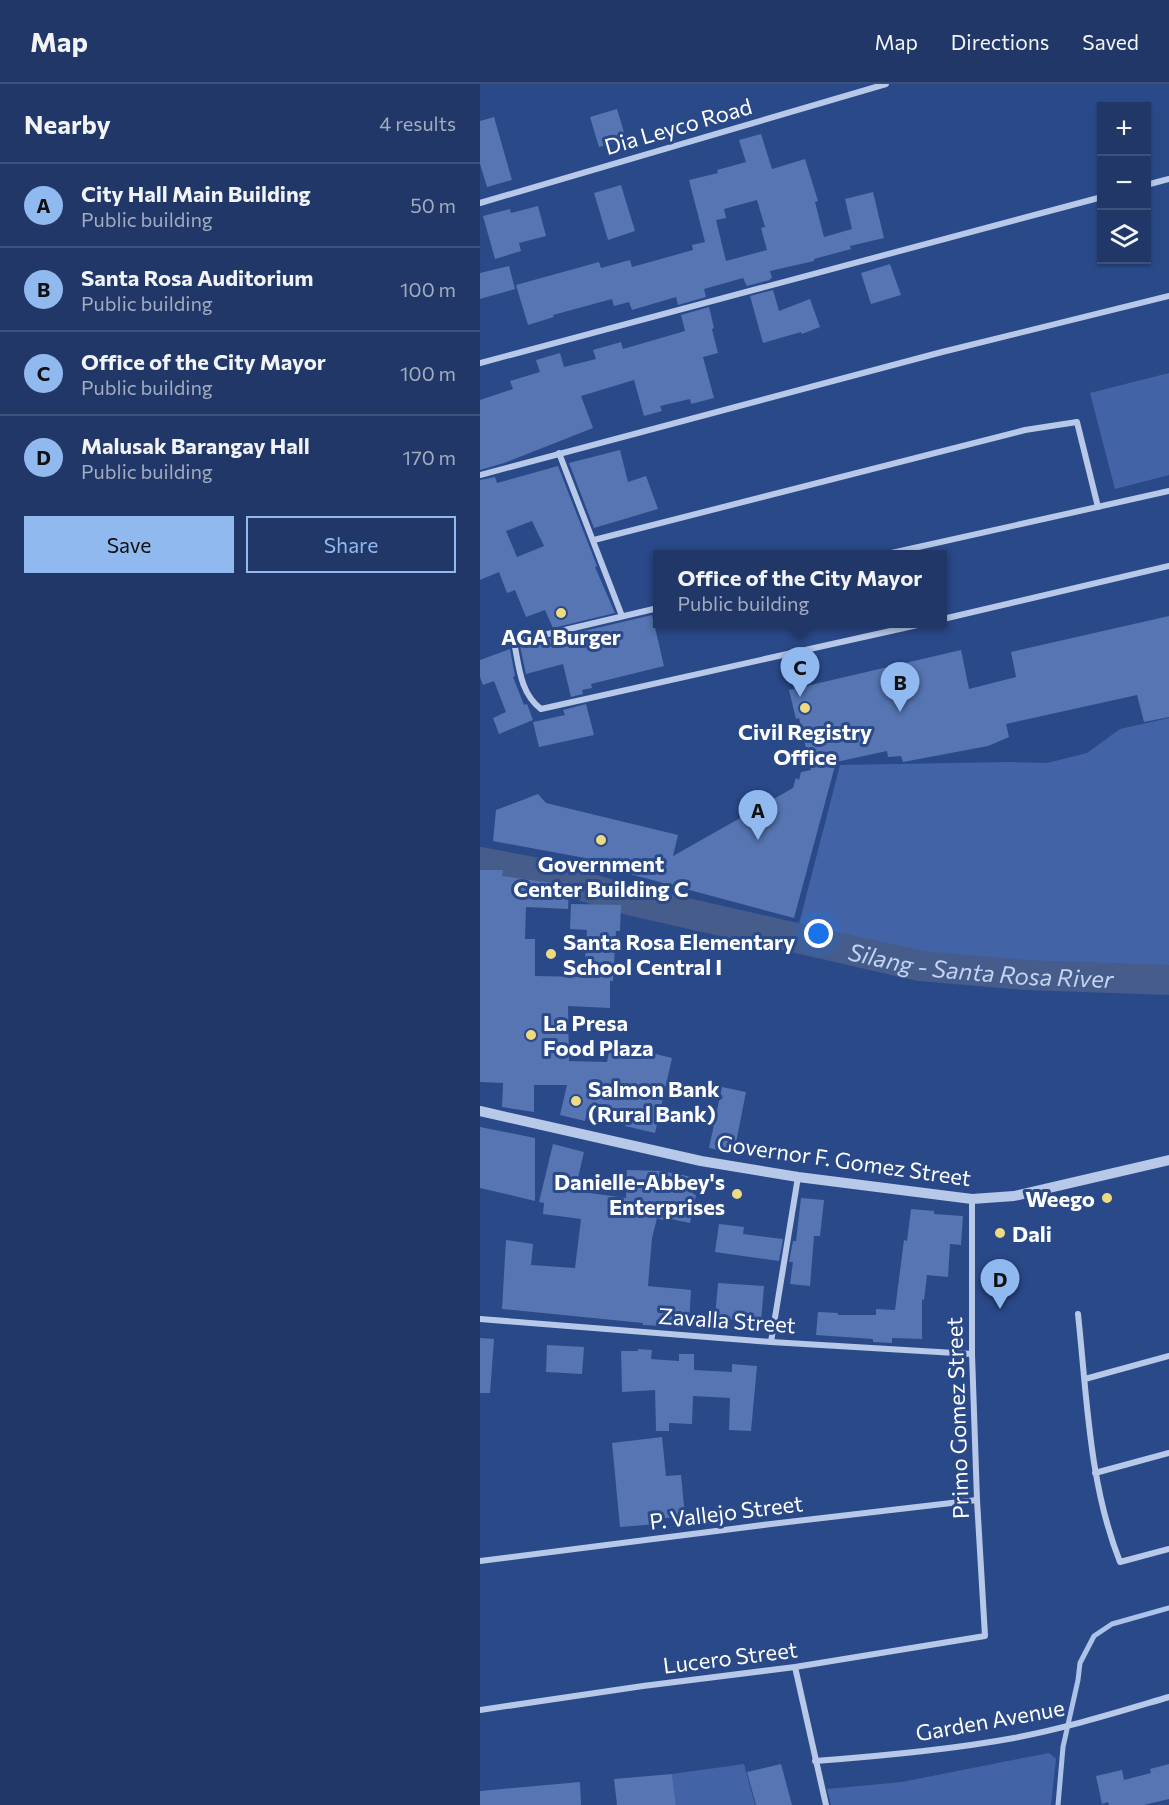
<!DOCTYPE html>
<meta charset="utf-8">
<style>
:root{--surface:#203767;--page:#283f6d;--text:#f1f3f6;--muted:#a2acc0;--line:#3d517b;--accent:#90b9f0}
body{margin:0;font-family:Commissioner,sans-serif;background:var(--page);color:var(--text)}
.controls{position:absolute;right:18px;top:18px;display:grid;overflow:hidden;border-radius:0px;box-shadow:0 2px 4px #0004}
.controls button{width:54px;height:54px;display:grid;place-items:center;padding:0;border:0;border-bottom:2px solid var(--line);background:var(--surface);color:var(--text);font:30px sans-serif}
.you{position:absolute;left:339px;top:850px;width:21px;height:21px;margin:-15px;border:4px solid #fff;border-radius:50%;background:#1a73e8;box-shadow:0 0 0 9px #1a73e833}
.badge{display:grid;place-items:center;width:39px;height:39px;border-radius:50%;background:var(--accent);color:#111;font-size:20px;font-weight:700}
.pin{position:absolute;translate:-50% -50px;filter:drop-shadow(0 2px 3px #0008)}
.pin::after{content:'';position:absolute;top:32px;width:21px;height:18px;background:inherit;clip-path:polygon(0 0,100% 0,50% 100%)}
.popup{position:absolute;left:173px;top:466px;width:294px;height:78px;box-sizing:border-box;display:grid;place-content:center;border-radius:0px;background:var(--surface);filter:drop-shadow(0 2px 4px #0005);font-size:20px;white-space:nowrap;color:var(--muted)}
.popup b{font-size:22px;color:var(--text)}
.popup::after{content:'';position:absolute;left:50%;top:100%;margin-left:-12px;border:12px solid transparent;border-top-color:var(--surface)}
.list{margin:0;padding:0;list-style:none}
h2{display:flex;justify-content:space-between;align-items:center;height:78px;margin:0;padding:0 24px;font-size:26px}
h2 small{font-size:20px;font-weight:400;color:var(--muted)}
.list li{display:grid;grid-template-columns:39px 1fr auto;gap:18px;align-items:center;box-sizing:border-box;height:84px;padding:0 24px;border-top:2px solid var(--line)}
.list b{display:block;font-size:22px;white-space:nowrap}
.list p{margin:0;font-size:20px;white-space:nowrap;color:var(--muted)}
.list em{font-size:20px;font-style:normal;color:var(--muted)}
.actions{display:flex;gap:12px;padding:18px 24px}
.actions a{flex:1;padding:14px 0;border:2px solid var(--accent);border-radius:0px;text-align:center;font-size:21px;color:var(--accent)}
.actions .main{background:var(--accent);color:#111}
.icon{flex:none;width:33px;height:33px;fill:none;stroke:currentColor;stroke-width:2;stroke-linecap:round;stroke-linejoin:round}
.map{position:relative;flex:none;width:689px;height:1721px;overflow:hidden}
header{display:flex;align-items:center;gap:36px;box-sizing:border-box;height:84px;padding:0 30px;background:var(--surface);border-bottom:2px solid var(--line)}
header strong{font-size:28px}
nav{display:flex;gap:33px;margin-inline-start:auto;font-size:21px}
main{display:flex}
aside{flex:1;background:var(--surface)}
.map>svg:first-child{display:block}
.green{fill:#4264a7}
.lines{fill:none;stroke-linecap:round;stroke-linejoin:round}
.stream{stroke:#acc2e9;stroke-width:5}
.river{stroke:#465c8a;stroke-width:30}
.building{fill:#5675b2;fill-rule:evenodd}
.minor{stroke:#b7c8e8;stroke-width:6}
.tertiary{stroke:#b7c8e8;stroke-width:10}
.poi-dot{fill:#efdb7f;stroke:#2a4989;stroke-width:2}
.labels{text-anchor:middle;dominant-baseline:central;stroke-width:6;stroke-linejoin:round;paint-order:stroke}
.street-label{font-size:22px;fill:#fff;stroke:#2a4989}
.poi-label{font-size:22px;font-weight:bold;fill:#fff;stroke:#2a4989;text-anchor:start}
.water-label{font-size:24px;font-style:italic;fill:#c3d3f0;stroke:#2a4989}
</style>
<header>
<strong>Map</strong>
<nav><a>Map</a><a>Directions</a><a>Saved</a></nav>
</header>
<main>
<aside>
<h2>Nearby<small>4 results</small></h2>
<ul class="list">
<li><span class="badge">A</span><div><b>City Hall Main Building</b><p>Public building</p></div><em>50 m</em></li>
<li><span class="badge">B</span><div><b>Santa Rosa Auditorium</b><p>Public building</p></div><em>100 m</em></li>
<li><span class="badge">C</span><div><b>Office of the City Mayor</b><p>Public building</p></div><em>100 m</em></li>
<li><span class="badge">D</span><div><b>Malusak Barangay Hall</b><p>Public building</p></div><em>170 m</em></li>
</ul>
<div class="actions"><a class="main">Save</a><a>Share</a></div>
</aside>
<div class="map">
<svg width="689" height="1721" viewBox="0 0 689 1721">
<rect width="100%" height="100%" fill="#2a4989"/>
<g class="green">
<path d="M689,289V391L635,405L610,309Z"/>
<path d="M689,634V885L592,882L523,885L319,840L360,681L531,678L567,679L607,669L640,645Z"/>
<path d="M569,1669L576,1675L571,1721H351L347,1705L422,1698Z"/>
<path d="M264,1680L275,1721H196L192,1690Z"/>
</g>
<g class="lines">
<path class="stream" d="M578,1721L583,1663L598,1596L600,1579L614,1552L632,1540L689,1524"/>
<path class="river" id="s1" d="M0,778L59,789L149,816L440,882L545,891L689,896"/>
</g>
<g class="building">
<path d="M137,25L146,55L119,63L110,33Z"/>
<path d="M14,33L32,96L7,103L0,80V37Z"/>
<path d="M281,50L292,85L325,75L338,117L335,118L344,153L372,145L365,115L393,108L404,154L370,162L371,165L334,175V177L290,187L292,194L290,195V196L267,202L263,194L224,205L226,213L198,221L196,213L152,226L149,218L134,222L132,215L73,231L74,233L48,241L36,201L119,178L121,184L150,176L152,183L213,166L212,161L225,158L209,96L238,89L237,86L266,78L259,56ZM277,116L285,143L281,144L287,166L246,177L236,136L246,134L244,125Z"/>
<path d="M141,101L155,147L128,156L114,109Z"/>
<path d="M58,122L66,152L39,159L41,167L15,175L3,132L30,125L31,129Z"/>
<path d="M410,180L421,211L391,220L381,189Z"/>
<path d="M29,182L35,205L0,215V189Z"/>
<path d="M293,206L299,227L330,215L340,243L322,250L321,248L283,259L270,212Z"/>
<path d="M229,223L234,244L232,245L238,269L223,273L234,314L211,320L210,315L180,322L182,327L164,332L154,296L101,312L113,344L24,379L0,386V316L33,305L30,297L60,288L56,276L80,269L84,283L116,275L113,266L141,258L143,265L205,247L201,231Z"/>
<path d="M140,366L148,398L166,392L178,425L114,444L89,379Z"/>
<path d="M78,382L117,482L115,483L135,529L73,544L65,526L46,533L35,506L27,509L19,488L0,496V396L15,393L17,399ZM52,437L64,462L37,473L26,447Z"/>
<path d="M172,531L184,582L111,600L112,604L102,606L103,610L91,613L83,580L46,590L40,562Z"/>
<path d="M689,532V633L664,638L657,611L526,640L529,653L508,662L423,678L421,672L408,673L407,667L356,678L314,834L120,782L121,777L13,757L16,726L58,710L66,719L198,751L193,772L313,704L316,694L319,696L321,688L331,686L319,634L316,635L309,606L481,566L489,605L536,593L531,568Z"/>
<path d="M30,565L35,592L33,593L44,621L47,620L53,636L19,650L13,634L26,628L14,597L3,601L0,593V576Z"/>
<path d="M106,620L114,651L59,663L53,638L85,631L83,626Z"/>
<path d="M0,786H23L22,792L73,799L89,804L88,825L46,823L45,855H55V892L104,893L107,846L90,845L91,820L141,821L140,847H136L133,897H130V924L88,922L89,977L127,978L131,959L192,974L175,1049L145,1042L147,1034L107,1026L105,1037L80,1031L87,1001H54V1028L22,1023L23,999L0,998Z"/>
<path d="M242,1003L266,1008L254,1069L229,1064Z"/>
<path d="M0,1043L55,1054V1117L0,1104Z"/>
<path d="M73,1060L104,1068L95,1107L146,1114L147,1086L182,1087L217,1094L213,1110L216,1111L210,1139L186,1134L185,1137L177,1134L172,1154L168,1202L211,1206L209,1238L184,1237L183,1242L163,1241V1239L22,1225L26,1156L53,1160L51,1181L95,1184L101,1135L63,1130L64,1119L59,1118Z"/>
<path d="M321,1114L344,1116L340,1152H334L330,1202L310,1200L313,1178H309L313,1157H316Z"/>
<path d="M431,1125L454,1127V1130L483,1132L481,1161L470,1160L468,1193L447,1191L444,1216L442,1215V1255L412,1254V1259L393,1258V1255L336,1251L338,1228L358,1229V1231H396V1225L415,1226L424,1156L427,1157Z"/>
<path d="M239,1140L264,1143L263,1150L303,1155L299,1177L235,1168Z"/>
<path d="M238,1199L284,1202L281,1238L235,1234Z"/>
<path d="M0,1254L14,1255L10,1309H0Z"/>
<path d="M67,1261L104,1263L102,1290L66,1288Z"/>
<path d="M158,1265L172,1266L171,1275L199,1277V1270H214V1286L252,1288V1280L277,1282L271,1347L249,1346L250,1314L213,1312L212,1340L189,1339V1347H176L175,1306L142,1308L141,1267H158Z"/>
<path d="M182,1353L186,1392L201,1391L205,1432L177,1435V1440L140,1443L132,1359Z"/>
<path d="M301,1680L312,1721H276L267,1688Z"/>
<path d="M689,1680V1715L664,1721H629L628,1718L622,1720L616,1692L642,1686L644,1696L671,1689L670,1685Z"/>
<path d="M192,1690L196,1721H137L134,1695Z"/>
<path d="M100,1698L101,1721H0V1707Z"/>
</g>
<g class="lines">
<g class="minor">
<path d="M666,101L689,95"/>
<path d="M0,119L406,0"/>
<path d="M0,279L622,113"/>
<path d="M79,369L142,532"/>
<path d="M0,391L462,268L689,212"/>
<path d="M114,456L545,346L597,338L618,423"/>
<path d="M407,470L689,407"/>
<path d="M178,524L34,558C39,582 40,609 61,625L442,540"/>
<path d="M463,535L689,482"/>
<path d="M598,1230C607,1313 609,1400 640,1478L689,1465"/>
<path d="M0,1235L291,1258L492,1270"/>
<path d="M291,1258L318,1093"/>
<path d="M605,1295L689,1272"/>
<path d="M615,1389L689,1369"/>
<path d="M0,1477L291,1440L497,1416"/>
<path d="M315,1583L346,1721"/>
<path d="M0,1626L163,1602L315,1583L505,1552L497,1416L492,1270V1115"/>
<path d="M335,1677C402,1672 469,1666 534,1654C587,1644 638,1628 689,1613"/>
</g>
<path class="tertiary" d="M0,1027L221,1077L318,1093L492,1115L534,1112L689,1076"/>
</g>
<g class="poi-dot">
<circle cx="81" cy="529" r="6"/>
<circle cx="325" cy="624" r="6"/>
<circle cx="121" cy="756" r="6"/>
<circle cx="71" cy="870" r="6"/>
<circle cx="51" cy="951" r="6"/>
<circle cx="96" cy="1017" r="6"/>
<circle cx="257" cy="1110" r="6"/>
<circle cx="627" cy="1114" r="6"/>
<circle cx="520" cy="1149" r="6"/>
</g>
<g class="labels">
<g class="street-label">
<text transform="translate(198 42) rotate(-16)">Dia Leyco Road</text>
<text transform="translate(364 1076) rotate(8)">Governor F. Gomez Street</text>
<text transform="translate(247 1236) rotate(4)">Zavalla Street</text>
<text transform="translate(477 1334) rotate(-92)">Primo Gomez Street</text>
<text transform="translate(246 1428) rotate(-7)">P. Vallejo Street</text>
<text transform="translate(250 1573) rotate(-7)">Lucero Street</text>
<text transform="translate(510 1636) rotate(-10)">Garden Avenue</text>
</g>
<g class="poi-label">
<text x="81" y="552" text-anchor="middle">AGA Burger</text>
<text x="325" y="647" text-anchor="middle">Civil Registry<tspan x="325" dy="25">Office</tspan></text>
<text x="121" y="779" text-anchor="middle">Government<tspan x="121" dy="25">Center Building C</tspan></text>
<text x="83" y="857">Santa Rosa Elementary<tspan x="83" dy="25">School Central I</tspan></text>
<text x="63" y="938">La Presa<tspan x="63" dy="25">Food Plaza</tspan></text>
<text x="108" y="1004">Salmon Bank<tspan x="108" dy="25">(Rural Bank)</tspan></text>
<text x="245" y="1097" text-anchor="end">Danielle-Abbey's<tspan x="245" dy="25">Enterprises</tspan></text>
<text x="615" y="1114" text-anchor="end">Weego</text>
<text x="532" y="1149">Dali</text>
</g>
<g class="water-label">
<text stroke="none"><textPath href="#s1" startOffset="513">Silang - Santa Rosa River</textPath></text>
</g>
</g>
</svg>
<div class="controls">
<button>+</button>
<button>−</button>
<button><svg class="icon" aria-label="layers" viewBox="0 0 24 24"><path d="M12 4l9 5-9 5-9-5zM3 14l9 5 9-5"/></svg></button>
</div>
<div class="you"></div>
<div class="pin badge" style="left:278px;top:756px">A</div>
<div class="pin badge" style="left:420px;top:628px">B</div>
<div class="pin badge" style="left:320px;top:613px">C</div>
<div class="popup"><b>Office of the City Mayor</b>Public building</div>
<div class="pin badge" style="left:520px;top:1225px">D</div>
</div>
</main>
